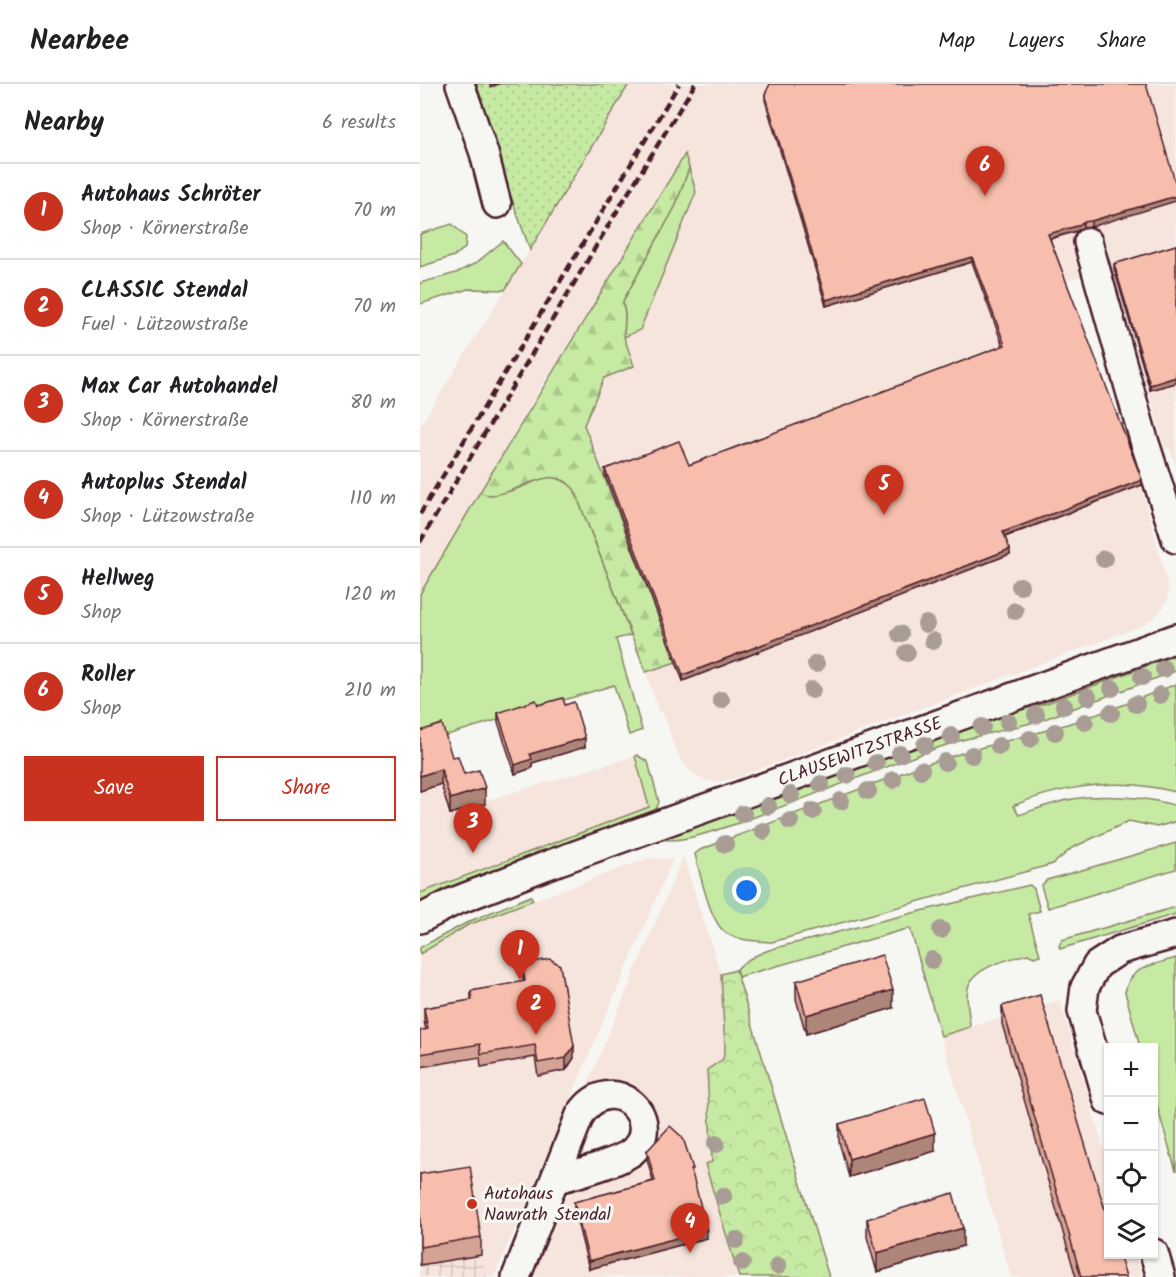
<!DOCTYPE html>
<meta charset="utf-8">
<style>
:root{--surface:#fff;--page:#f2f2f2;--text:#202124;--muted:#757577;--line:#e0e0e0;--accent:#c8321e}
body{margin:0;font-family:Kalam,sans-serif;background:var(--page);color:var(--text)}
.controls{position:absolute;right:18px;bottom:18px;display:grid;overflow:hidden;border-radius:0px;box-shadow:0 2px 4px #0004}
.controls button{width:54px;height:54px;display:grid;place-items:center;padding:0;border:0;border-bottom:2px solid var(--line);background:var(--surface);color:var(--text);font:30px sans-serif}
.you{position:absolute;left:327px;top:807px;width:21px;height:21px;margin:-15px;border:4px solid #fff;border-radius:50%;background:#1a73e8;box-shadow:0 0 0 9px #1a73e833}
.badge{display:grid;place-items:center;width:39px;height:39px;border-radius:50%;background:var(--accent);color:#fff;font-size:20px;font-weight:700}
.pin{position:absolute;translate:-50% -50px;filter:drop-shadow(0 2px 3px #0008)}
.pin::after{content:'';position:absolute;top:32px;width:21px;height:18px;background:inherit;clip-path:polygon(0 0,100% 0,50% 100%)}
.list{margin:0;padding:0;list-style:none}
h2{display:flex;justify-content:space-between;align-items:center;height:78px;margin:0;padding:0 24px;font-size:26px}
h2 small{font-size:20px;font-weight:400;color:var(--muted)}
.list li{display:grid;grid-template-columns:39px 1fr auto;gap:18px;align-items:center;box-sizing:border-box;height:96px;padding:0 24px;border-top:2px solid var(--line)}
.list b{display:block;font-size:22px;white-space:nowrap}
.list p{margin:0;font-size:20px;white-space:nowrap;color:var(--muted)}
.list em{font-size:20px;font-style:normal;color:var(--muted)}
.actions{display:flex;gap:12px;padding:18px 24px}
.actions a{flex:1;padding:14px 0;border:2px solid var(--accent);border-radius:0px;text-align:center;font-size:21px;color:var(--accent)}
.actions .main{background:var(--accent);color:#fff}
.icon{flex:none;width:33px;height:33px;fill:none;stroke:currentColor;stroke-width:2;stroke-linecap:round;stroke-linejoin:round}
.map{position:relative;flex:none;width:756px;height:1193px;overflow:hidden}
header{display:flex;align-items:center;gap:36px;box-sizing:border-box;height:84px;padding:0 30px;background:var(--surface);border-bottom:2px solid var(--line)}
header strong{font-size:28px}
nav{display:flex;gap:33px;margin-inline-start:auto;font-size:21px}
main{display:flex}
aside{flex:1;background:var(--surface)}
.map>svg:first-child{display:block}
.built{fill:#f6e5dd}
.industrial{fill:url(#industrial-grid)}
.grass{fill:#c6eaa3;stroke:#888467;stroke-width:1.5}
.forest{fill:url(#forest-firs);stroke:#888467;stroke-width:1.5}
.park{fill:url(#park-crowns);stroke:#888467;stroke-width:1.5}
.garden{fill:url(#garden-dots);stroke:#888467;stroke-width:1.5}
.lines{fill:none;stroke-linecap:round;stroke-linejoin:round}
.minor-casing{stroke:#4a1f2b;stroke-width:32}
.minor{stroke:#f6f6f2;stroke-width:27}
.rail{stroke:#4a1f2b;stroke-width:4.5;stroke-dasharray:9 4.5;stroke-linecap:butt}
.tree{fill:#a89c95}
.wall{fill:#d4a395;stroke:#4a1f2b;stroke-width:1.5}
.shaded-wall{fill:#ad8579;stroke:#4a1f2b;stroke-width:1.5}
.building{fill:#f7bead;stroke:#4a1f2b;stroke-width:1.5}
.poi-dot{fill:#c8321e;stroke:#f6f6f2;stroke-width:2}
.labels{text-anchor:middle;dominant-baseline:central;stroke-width:6;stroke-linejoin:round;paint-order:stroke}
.street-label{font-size:18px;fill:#4a1f2b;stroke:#f6f6f2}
.poi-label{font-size:18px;fill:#4a1f2b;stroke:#f6f6f2;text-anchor:start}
</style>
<header>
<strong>Nearbee</strong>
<nav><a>Map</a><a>Layers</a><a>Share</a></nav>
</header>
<main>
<aside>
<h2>Nearby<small>6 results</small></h2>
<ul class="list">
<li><span class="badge">1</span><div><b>Autohaus Schröter</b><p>Shop · Körnerstraße</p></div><em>70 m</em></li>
<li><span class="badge">2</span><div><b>CLASSIC Stendal</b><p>Fuel · Lützowstraße</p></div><em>70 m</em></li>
<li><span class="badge">3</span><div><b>Max Car Autohandel</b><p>Shop · Körnerstraße</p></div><em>80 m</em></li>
<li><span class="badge">4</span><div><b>Autoplus Stendal</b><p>Shop · Lützowstraße</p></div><em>110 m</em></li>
<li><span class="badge">5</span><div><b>Hellweg</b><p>Shop</p></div><em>120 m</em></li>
<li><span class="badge">6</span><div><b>Roller</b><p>Shop</p></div><em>210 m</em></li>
</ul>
<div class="actions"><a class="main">Save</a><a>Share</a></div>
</aside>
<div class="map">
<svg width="756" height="1193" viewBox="0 0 756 1193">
<defs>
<pattern id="industrial-grid" width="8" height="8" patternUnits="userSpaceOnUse" patternTransform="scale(1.5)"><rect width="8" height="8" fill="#f6e5dd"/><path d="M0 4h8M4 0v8" fill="none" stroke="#d4c4be"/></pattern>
<pattern id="forest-firs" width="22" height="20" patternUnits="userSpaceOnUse" patternTransform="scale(1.5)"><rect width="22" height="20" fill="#c6eaa3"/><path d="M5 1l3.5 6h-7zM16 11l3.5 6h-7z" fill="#acc88c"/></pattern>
<pattern id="park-crowns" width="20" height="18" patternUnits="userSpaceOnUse" patternTransform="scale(1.5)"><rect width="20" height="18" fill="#c6eaa3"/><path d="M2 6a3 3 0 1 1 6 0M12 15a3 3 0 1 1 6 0" fill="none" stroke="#acc88c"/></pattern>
<pattern id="garden-dots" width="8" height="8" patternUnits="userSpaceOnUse" patternTransform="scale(1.5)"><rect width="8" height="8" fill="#c6eaa3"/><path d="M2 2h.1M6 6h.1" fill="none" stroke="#acc88c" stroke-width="1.8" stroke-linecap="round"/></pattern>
</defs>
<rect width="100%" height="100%" fill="#f6f6f2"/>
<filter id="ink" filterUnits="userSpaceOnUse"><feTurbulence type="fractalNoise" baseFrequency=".0167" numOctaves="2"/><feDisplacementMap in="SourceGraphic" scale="12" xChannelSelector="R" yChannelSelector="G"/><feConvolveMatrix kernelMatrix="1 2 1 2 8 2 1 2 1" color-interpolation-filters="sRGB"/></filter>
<g filter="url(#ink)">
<g class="built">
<path d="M209,0H756V384L750,364L745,365L691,181L644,198L721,401L748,503V515L743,524L735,533L719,543L312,695L297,698L284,696L276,692L263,679L254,662L243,628L239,629L226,588L256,577L164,341L184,294L214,282L204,253L220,246L276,108L265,70L116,312L0,510V342L101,180Z"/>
<path d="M215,672L229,723L0,809V707L21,700L30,730L65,720L64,717Z"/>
<path d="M263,773L301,890L305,964L303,975L287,986L292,1079L285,1080L319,1193H109L141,1119L156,1105L170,1097L209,1085L225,1075L236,1055L237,1039L233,1024L227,1014L218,1006L208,1001L195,999L167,1008L165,1006Z"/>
<path d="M229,774L253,775L74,1193L10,1180L0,1181V870L48,841Z"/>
<path d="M640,916L688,1080V1170L715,1171L722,1193H591L521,952Z"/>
</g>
<path class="industrial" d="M61,1171L66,1192L70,1193H0V1181Z"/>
<g class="grass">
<path d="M269,84L276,108L220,246L204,253L205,231L203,217L255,123Z"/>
<path d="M32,140L46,153L45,164L34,172L0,183V150Z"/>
<path d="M83,157L101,180L85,206L48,205L0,220V199L36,189L56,179Z"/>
<path d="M127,392L145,395L154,405L211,551L196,555L222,646L209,651L194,601L0,659V510L60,408C76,417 111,399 127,392Z"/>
<path d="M756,571V587L619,637L542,656L514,665L316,740C292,747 260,761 235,754L535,644L627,619Z"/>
<path d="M756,600V708C742,705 729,702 715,701C675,698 629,706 593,722L599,731C617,725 634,718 653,715C680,710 731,713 756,722V736L754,738L737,743L709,737L652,764L633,780L352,858C337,857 319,857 306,849C290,839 280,789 275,770L280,766L495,684L545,668L635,644L690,626Z"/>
<path d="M217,671L228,678L239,718L236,725L227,732L39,801L0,819V809L229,723L215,672Z"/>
<path d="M756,759V785L628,824L621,802L627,796Z"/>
<path d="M610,801L614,805L620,827L608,830L620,871L614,873L608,870C590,875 553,883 548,904C545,913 550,933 550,943L521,952L490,844L318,893L316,886C334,865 370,861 396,854C467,834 539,818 610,801Z"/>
<path d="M111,812L113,816L48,841L0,870V864L3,862L50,837Z"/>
<path d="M756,823V830L640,865L639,862L642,856Z"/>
<path d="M756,874V1087L734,1012V964L720,963L705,908C710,882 734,881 756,874Z"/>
</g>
<path class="forest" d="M265,70L269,84L255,123L203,217L205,231L204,253L214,282L184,294L164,341L256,578L226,588L154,405C131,379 106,405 78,410C71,411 66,412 60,408Z"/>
<path class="park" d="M316,886L318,893L409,1193H319L285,1080L292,1078L287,986L303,975L305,964L301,890Z"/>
<path class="garden" d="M51,0H209L110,166Z"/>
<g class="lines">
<g class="minor-casing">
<g id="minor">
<path d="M40,0L64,69L77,120"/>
<path d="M668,158L724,356L756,455"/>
<path id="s1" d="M0,835L33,818L125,782L756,554"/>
<path d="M688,1017L662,927L665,903L677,881L700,866L756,850"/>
<path d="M734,1169L741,1193"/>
<path d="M96,1193L160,1031C192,982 246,1036 213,1067C199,1079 154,1090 135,1096"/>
</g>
</g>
<use href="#minor" class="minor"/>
<g class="rail">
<path d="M0,430L259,0"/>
<path d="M0,458L194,132L275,0"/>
</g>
</g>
<g class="tree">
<circle cx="684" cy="475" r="9"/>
<circle cx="600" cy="502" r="9"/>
<circle cx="595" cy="527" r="9"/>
<circle cx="506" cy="540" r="9"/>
<circle cx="480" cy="550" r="9"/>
<circle cx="513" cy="557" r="9"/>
<circle cx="487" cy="569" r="9"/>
<circle cx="396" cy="580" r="9"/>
<circle cx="744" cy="585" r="9"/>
<circle cx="722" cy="593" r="9"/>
<circle cx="692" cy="604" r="9"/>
<circle cx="392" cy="606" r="9"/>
<circle cx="740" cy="611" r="9"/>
<circle cx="668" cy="613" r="9"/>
<circle cx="301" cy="616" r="9"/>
<circle cx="716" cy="620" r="9"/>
<circle cx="644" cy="622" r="9"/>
<circle cx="691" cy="629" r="9"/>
<circle cx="616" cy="631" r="9"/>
<circle cx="588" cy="638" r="9"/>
<circle cx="665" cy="638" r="9"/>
<circle cx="562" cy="643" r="9"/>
<circle cx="635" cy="648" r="9"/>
<circle cx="531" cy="652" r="9"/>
<circle cx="610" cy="655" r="9"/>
<circle cx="505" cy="661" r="9"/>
<circle cx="579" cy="662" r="9"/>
<circle cx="480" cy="670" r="9"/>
<circle cx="552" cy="671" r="9"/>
<circle cx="525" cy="678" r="9"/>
<circle cx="456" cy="679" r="9"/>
<circle cx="501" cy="686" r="9"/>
<circle cx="427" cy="691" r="9"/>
<circle cx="473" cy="696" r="9"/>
<circle cx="401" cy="700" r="9"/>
<circle cx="448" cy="707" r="9"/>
<circle cx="371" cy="711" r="9"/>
<circle cx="421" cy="717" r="9"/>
<circle cx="348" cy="722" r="9"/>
<circle cx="393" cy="727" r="9"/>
<circle cx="323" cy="730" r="9"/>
<circle cx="370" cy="737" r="9"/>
<circle cx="343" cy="747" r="9"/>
<circle cx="305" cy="760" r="9"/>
<circle cx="521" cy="846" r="9"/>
<circle cx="512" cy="876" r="9"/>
<circle cx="296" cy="1060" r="9"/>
<circle cx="303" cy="1112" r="9"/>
<circle cx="316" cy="1156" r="9"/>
<circle cx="322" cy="1179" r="9"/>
<circle cx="358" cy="1182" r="9"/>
</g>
<g class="wall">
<path d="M726,0L671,143H663L657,147L630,155L722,401L585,453L590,470L263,597L185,391V385L269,381L583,262L552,178L406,222L345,16V10Z"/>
<path d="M756,161V299L730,306L694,185V180Z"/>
<path d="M118,621H145L165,663L112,679V684L95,690L78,638V629Z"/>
<path d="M32,673L44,690L65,720L30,730L21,700L0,707Z"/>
<path d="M102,880L154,974L146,986L118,992L115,973L61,983L60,973L0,983V947L6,946L4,937V924L51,916V907L103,898Z"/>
<path d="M376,897L473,924L386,950L376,915Z"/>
<path d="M582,922L681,1113L706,1193H656L582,940Z"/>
<path d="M419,1040L515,1067L429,1093L419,1058Z"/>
<path d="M227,1067L287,1154L169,1185L154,1126V1118L233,1097L227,1075Z"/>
<path d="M0,1090L61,1153V1171L0,1181Z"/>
<path d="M447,1135L543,1162L457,1188L447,1153Z"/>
</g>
<g class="shaded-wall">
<path d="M70,0H79L70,3Z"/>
<path d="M756,112V117L671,143V137Z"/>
<path d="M663,138V143L657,147L628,155V150Z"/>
<path d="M552,173V178L406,222V216Z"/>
<path d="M756,293V299L730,306V301Z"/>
<path d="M722,396V401L583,453V448Z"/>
<path d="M590,465V470L263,597V591Z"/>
<path d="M165,654V663L112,679V684L95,690V681L110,670Z"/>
<path d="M21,685V700L0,707V692Z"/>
<path d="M65,704V720L30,730V715Z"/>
<path d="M473,906V924L386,950V931Z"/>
<path d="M154,962V974L146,986V974Z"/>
<path d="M515,1049V1067L429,1093V1075Z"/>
<path d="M543,1144V1162L457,1188V1169Z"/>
<path d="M287,1146V1154L169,1185V1177Z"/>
</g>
<g class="building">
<path d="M350,0H726L756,101V112L671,137L663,138L657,142L628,150L722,396L583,448L590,465L263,591L185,385L259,357L269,381L585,261L552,173L406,216L345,10Z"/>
<path d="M756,161V293L730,301L694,180Z"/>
<path d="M143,614L145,621L154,618L165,654L110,670L112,675L95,681L78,629L116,616L118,621Z"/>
<path d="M22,640L32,673L38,672L44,690L59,686L65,704L30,715L21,685L0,692V647Z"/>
<path d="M462,871L473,906L386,931L376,897Z"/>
<path d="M130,875L140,881L154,962L146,974L118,979L115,961L61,970L60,960L0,970V947L8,945L4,924L52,916L51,907L105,897L102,880Z"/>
<path d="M620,911L681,1113L688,1135V1170H699L706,1193H661L651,1157L582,922Z"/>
<path d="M505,1014L515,1049L429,1075L419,1040Z"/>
<path d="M250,1042L263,1054L273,1085H271L287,1146L169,1177L154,1118L235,1097L227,1067Z"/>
<path d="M50,1082L61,1153L0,1163V1090Z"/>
<path d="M533,1109L543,1144L457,1169L447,1135Z"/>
</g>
</g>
<circle class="poi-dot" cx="52" cy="1120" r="6"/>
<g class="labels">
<g class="street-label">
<text stroke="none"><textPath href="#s1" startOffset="471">CLAUSEWITZSTRASSE</textPath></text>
</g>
<g class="poi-label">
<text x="64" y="1110">Autohaus<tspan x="64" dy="21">Nawrath Stendal</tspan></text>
</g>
</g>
</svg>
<div class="controls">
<button>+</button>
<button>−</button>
<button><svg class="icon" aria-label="locate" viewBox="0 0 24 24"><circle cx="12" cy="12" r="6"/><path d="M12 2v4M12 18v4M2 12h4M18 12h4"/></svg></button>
<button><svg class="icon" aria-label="layers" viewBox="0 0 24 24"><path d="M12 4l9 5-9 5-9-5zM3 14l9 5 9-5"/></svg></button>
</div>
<div class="you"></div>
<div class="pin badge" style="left:100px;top:896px">1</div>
<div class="pin badge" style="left:116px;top:951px">2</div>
<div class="pin badge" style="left:53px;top:769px">3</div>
<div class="pin badge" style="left:270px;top:1169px">4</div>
<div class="pin badge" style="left:464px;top:431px">5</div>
<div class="pin badge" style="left:565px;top:112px">6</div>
</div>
</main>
